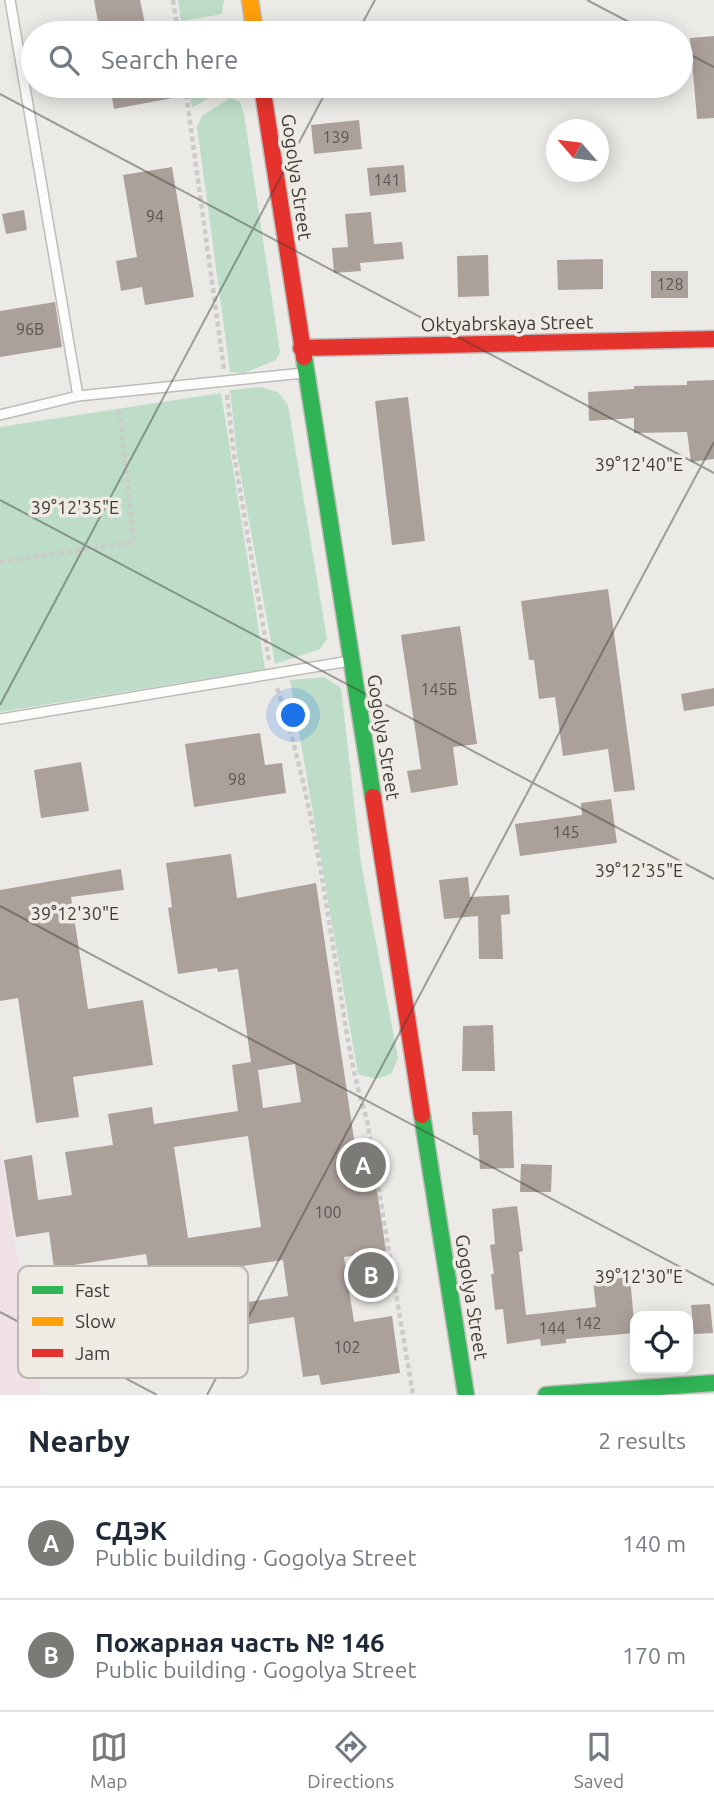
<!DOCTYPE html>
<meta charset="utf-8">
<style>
:root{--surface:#fff;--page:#f2f2f3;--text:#1f2937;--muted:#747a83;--line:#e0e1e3;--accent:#7c7a77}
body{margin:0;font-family:Ubuntu,sans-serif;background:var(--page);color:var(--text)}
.controls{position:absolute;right:21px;bottom:21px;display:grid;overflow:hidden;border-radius:14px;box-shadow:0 4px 18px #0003}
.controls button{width:63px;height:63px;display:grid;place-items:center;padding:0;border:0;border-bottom:2px solid var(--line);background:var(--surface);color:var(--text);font:35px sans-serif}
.compass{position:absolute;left:546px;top:119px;width:63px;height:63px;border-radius:50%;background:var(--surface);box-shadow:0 4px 18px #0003;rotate:298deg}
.you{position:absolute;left:294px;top:716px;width:24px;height:24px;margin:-18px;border:5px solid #fff;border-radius:50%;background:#1a73e8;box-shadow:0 0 0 10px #1a73e833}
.badge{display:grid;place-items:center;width:46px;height:46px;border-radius:50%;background:var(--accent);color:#fff;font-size:23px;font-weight:700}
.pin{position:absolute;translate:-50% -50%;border:4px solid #fff;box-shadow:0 2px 7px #0006}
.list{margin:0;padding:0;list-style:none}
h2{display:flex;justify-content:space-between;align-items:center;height:91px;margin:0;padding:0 28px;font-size:30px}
h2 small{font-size:23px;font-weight:400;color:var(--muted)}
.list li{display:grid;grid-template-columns:46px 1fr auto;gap:21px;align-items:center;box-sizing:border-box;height:112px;padding:0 28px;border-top:2px solid var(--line)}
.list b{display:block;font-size:26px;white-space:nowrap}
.list p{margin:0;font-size:23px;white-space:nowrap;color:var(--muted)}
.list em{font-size:23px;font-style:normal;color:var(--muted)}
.icon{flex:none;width:38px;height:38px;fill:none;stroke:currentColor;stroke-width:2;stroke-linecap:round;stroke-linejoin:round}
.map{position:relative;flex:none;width:714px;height:1395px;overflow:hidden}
.search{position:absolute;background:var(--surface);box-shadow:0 4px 18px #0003;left:21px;right:21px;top:21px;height:77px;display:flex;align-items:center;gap:18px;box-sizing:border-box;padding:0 24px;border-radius:38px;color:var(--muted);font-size:26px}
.sheet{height:315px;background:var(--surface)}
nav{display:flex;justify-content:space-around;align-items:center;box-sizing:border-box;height:98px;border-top:2px solid var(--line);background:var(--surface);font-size:19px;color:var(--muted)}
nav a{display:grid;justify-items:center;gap:4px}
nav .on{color:var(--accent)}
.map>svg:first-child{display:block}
.industrial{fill:#efe1e6}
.green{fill:#bdddc8}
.building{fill:#aca09b;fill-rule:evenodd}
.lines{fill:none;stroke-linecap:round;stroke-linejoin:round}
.lane-casing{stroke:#bebcb9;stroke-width:12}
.fast-casing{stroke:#bebcb9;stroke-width:19}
.slow-casing{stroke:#bebcb9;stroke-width:19}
.jam-casing{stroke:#bebcb9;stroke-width:19}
.path{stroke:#cccbc9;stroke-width:4.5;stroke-dasharray:5 3.5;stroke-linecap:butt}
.lane{stroke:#fcfcfb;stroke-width:9}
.fast{stroke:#30b455;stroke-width:16}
.slow{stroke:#ff9f0a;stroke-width:16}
.jam{stroke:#e5322d;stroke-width:16}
.ticks{fill:none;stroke:#3f3d3a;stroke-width:2;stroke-opacity:0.45}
.labels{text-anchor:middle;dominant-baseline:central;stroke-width:7;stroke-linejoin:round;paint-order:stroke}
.number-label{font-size:16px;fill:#5a5652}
.street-label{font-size:19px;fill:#3f3d3a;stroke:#efeae4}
.key{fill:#efeae4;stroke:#bab6b1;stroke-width:2}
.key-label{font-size:19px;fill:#3f3d3a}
.ticks-label{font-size:18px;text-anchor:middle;fill:#3f3d3a;stroke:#efeae4;stroke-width:7;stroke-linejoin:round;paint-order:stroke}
</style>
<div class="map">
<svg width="714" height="1395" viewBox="0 0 714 1395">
<rect width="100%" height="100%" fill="#eceae7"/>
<path class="industrial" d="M0,1140L10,1216L41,1395H0Z"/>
<g class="green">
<path d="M178,0H224L222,14L181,21Z"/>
<path d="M189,86H228L192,108Z"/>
<path d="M230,98L240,102L244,114L280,352L276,360L244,373L230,372L197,127L202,116Z"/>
<path d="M261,387L278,392L288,405L327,639L320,649L275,664L237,455L230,390Z"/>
<path d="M221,393L265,669L0,712V427Z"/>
<path d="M324,677L341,688L361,863L398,1058L391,1074L376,1079L358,1074L290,680Z"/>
</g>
<g class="building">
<path d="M94,0H140L147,33H100Z"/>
<path d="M714,36V118L697,119L690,38Z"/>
<path d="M110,86H188L189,95L114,109Z"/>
<path d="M359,120L362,149L314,154L311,125Z"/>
<path d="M404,165L406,192L370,196L367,168Z"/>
<path d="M172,167L194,297L145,305L142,287L121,291L116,261L137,257L123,175Z"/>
<path d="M24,210L27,230L6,234L2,214Z"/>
<path d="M371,212L374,244L402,242L404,259L360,263L361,271L334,273L332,248L348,247L345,214Z"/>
<path d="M488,255L489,296L458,297L457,256Z"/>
<path d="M603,259V289L558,290L557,260Z"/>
<rect x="651" y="271" width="37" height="27"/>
<path d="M55,302L62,347L0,357V311Z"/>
<path d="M714,380V459L691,462L687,432L634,433V418L589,421L588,392L634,389V386L687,385V381Z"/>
<path d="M408,397L425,541L392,545L375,401Z"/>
<path d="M608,589L635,790L614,792L608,749L563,756L555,697L539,699L534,660H529L521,601Z"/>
<path d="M460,626L477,744L453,747L458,785L411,793L407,771L421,769L401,635Z"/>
<path d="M714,688V706L684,711L681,694Z"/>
<path d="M260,733L265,765L282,763L286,793L194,807L185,744Z"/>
<path d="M81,762L89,811L41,818L34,770Z"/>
<path d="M611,799L617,843L520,856L515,824L582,815L581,803Z"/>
<path d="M231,854L237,898L316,883L355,1146L370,1144L386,1251L344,1257L354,1322L392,1316L400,1373L321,1385L319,1375L303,1377L294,1317L211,1330L208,1308L288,1296L283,1260L150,1280L146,1254L54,1268L49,1232L16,1237L4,1160L32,1155L38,1200L72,1195L65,1152L113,1145L108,1114L152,1107L154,1124L238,1111L232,1065L251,1062L238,969L218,972L217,968L178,974L168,908L172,907L166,863ZM295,1064L301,1102L263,1108L258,1070ZM248,1136L261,1227L188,1238L174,1147Z"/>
<path d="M121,869L124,890L71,897L88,1009L143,1000L153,1065L73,1077L79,1117L36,1123L18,998L0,1001V890Z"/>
<path d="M468,877L470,897L509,895L510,914L501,915L503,959H479L478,916L444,919L439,880Z"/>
<path d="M493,1025L495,1071H462L463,1026Z"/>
<path d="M512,1111L514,1168L480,1169L478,1135H473L472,1112Z"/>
<path d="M521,1164L552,1165L551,1192H520Z"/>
<path d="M517,1206L523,1251L519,1252L526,1315L596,1307L593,1281L630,1277L635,1333L566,1339V1343L541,1346L540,1339L507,1344L503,1309L495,1310L491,1274H494L490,1245L495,1244L492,1209Z"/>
<path d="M710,1304L713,1333L694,1334L691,1305Z"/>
</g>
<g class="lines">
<g class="lane-casing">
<g id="lane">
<path d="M10,0L78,396L304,373"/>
<path d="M0,415L78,396"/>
<path d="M0,719L350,661"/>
</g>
</g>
<g class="fast-casing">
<g id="fast">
<path d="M304,357L373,797"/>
<path d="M422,1115L466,1395"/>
<path d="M546,1395L714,1383"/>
</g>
</g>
<g class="slow-casing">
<path id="slow" d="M250,0L255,33"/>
</g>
<g class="jam-casing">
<g id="jam">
<path d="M262,86L304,357"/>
<path d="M301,348L714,339"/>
<path d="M373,797L422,1115"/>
</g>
</g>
<g class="path">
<path d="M173,0L178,33"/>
<path d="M185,86L224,369"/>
<path d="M227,395L234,455L269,660"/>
<path d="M0,562L134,542L119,407"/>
<path d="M277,688C306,775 321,868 335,959C344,1013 350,1068 367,1120L413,1395"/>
</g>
<use href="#lane" class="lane"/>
<use href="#fast" class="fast"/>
<use href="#slow" class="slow"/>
<use href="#jam" class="jam"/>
</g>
<path class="ticks" d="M587,0L650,33M357,33L375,0M681,50L714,67M0,94L714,473M0,500L714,879M0,705L329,86M0,906L714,1285M0,1312L157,1395M207,1395L714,442"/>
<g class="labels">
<g class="number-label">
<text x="336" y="137">139</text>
<text x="387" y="180">141</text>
<text x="155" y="216">94</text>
<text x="670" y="284">128</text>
<text x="30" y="329">96В</text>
<text x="439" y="689">145Б</text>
<text x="237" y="779">98</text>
<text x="566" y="832">145</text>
<text x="328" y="1212">100</text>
<text x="588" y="1323">142</text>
<text x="552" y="1328">144</text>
<text x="347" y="1347">102</text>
</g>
<g class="street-label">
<text transform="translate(297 177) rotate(82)">Gogolya Street</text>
<text transform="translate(507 323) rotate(-1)">Oktyabrskaya Street</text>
<text transform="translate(384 737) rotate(81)">Gogolya Street</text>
<text transform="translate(472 1297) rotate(81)">Gogolya Street</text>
</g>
</g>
<rect x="18" y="1266" width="230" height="112" rx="10" class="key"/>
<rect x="32" y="1286" width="31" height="8" fill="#30b455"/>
<rect x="32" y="1317" width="31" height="9" fill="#ff9f0a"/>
<rect x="32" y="1349" width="31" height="8" fill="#e5322d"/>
<g class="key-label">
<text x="75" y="1297">Fast</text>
<text x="75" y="1328">Slow</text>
<text x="75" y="1360">Jam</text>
</g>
<g class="ticks-label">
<text x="639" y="471">39°12'40"E</text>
<text x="75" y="514">39°12'35"E</text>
<text x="639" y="877">39°12'35"E</text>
<text x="75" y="920">39°12'30"E</text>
<text x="639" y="1283">39°12'30"E</text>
</g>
</svg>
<div class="controls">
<button><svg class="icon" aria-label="locate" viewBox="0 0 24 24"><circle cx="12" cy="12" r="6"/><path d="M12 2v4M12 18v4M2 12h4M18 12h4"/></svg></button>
</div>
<svg class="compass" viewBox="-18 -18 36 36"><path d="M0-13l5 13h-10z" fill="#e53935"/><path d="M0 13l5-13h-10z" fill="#747a83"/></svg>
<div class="you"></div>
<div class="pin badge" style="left:363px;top:1165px">A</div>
<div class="pin badge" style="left:371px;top:1275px">B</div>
<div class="search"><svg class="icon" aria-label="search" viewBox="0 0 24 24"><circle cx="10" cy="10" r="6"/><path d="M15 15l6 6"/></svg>Search here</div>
</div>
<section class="sheet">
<h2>Nearby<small>2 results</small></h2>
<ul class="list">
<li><span class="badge">A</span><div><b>СДЭК</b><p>Public building · Gogolya Street</p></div><em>140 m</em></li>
<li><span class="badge">B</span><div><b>Пожарная часть № 146</b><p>Public building · Gogolya Street</p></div><em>170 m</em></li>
</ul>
</section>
<nav>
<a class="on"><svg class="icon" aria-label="map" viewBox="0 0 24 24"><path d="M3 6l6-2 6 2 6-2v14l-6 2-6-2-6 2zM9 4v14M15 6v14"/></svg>Map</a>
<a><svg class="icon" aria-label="directions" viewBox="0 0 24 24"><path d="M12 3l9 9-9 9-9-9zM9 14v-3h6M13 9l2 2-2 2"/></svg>Directions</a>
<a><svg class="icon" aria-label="saved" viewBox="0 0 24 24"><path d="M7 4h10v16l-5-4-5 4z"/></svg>Saved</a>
</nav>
